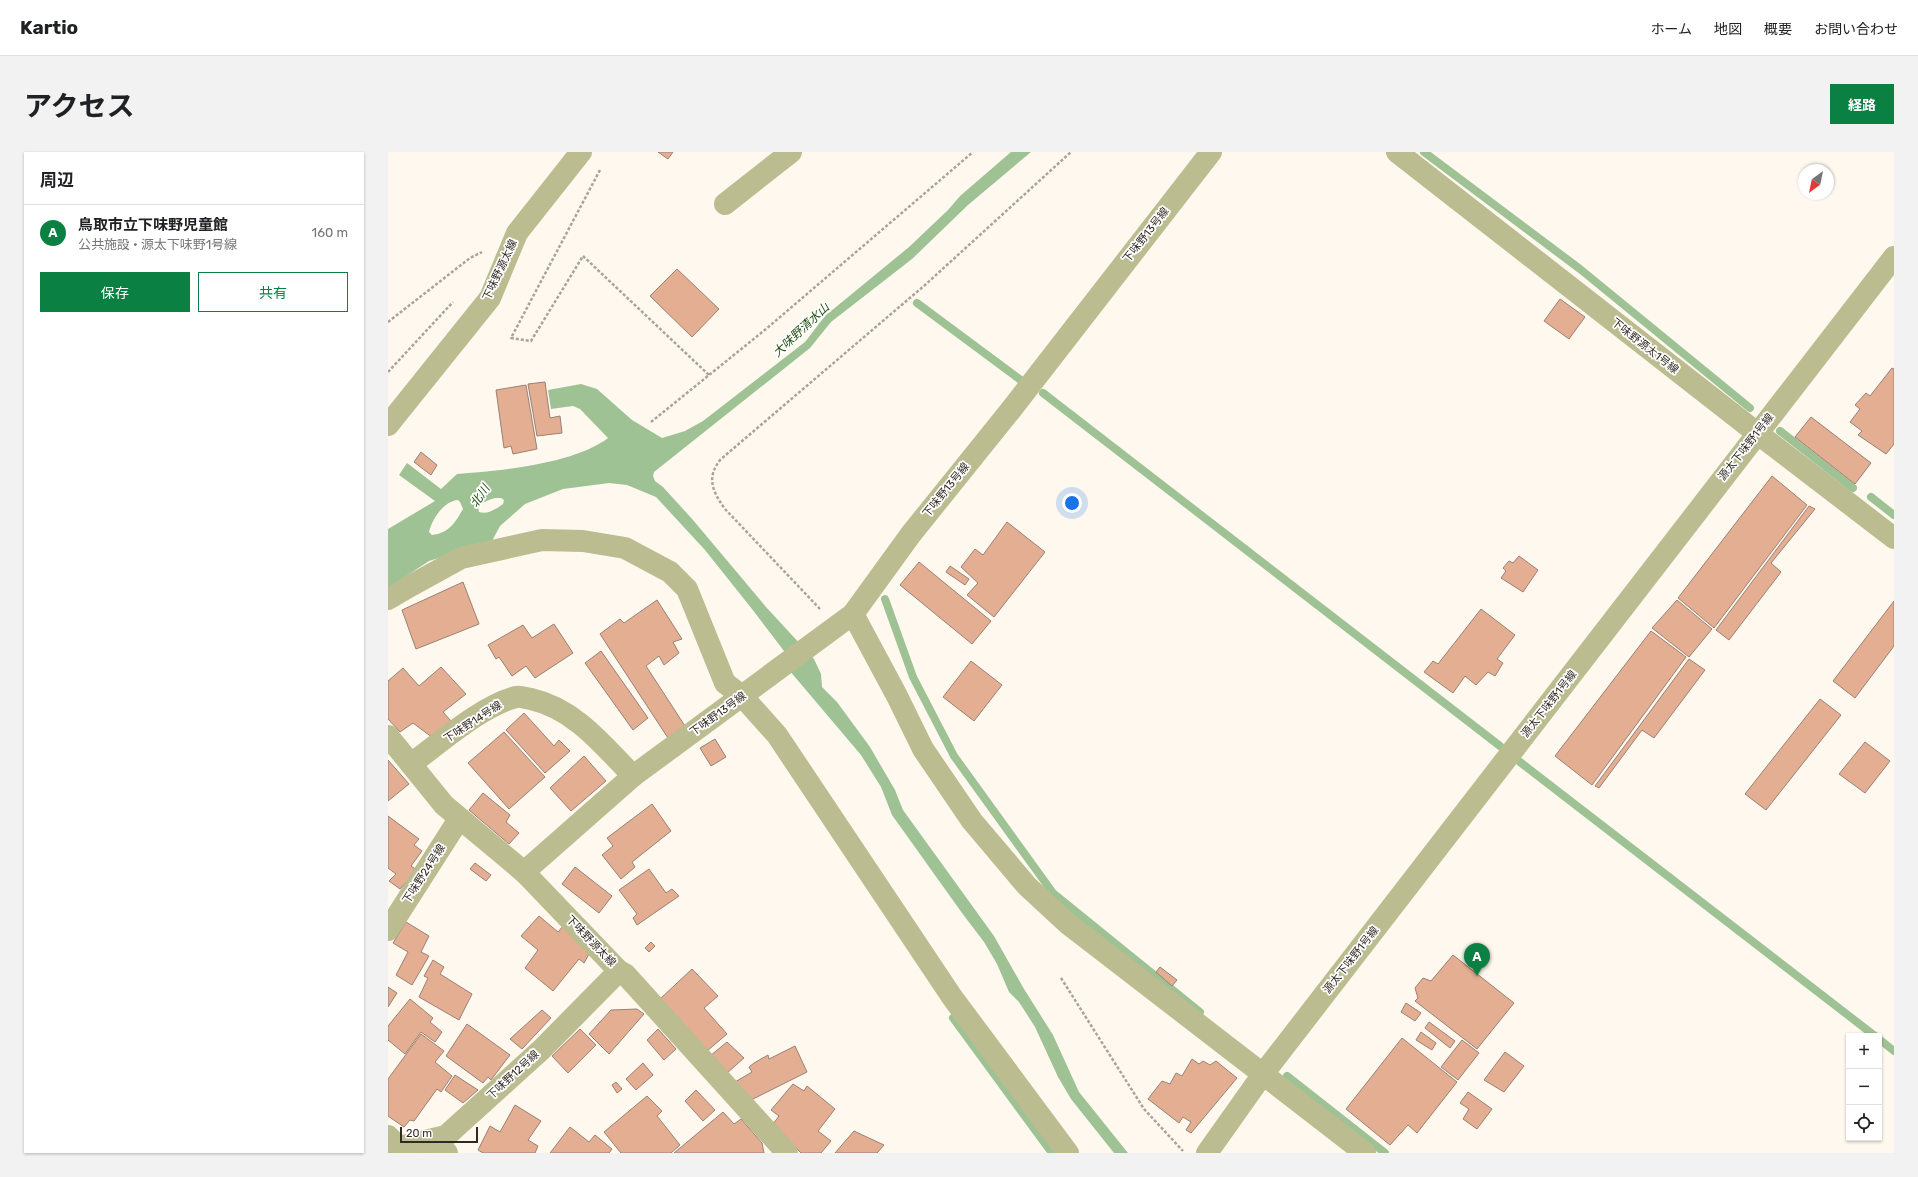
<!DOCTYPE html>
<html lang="ja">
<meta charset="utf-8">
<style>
:root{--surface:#fff;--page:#f2f2f2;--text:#202124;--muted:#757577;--line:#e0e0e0;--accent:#0b8043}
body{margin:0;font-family:Rubik,"Noto Sans JP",sans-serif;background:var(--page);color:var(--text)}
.controls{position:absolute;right:12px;bottom:12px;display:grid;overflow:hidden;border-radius:0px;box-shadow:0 1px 3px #0004}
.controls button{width:36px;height:36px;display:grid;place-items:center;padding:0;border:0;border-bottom:1px solid var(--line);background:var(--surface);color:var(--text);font:20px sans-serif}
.compass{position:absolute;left:1410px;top:12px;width:36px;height:36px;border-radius:50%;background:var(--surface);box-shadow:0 1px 3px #0004;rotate:213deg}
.scale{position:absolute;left:12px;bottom:10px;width:78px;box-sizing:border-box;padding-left:4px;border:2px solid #302a21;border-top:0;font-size:11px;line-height:14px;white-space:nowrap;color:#302a21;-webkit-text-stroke:3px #fff;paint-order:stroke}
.you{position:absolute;left:684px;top:351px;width:14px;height:14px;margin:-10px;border:3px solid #fff;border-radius:50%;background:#1a73e8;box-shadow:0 0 0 6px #1a73e833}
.badge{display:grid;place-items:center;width:26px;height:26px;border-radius:50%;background:var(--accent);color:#fff;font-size:13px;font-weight:700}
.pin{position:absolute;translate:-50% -33px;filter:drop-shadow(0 1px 2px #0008)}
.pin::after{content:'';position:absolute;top:21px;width:14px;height:12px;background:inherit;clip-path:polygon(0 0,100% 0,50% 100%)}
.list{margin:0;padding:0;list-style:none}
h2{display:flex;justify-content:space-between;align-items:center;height:52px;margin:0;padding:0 16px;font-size:17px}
h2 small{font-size:13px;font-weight:400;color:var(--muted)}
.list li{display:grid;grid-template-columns:26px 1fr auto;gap:12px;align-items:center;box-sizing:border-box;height:56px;padding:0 16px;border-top:1px solid var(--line)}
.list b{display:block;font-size:15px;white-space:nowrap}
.list p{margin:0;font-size:13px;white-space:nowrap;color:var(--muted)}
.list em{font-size:13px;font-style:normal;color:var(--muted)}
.actions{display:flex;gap:8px;padding:12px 16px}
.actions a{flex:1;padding:9px 0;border:1px solid var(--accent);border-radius:0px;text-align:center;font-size:14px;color:var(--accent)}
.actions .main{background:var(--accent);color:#fff}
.icon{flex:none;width:22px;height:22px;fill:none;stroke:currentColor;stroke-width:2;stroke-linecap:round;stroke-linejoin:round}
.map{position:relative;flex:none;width:1506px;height:1001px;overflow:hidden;border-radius:0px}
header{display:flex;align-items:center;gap:24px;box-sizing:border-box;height:56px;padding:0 20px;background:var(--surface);border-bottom:1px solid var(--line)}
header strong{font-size:19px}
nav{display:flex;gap:22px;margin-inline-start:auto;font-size:14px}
.intro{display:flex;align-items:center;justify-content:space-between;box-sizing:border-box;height:96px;padding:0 24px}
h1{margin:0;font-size:28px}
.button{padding:10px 18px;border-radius:0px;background:var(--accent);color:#fff;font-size:14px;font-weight:700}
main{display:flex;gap:24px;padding:0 24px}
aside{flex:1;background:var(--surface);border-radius:0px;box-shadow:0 1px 3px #0004}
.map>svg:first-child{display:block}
.water{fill:#9fc295;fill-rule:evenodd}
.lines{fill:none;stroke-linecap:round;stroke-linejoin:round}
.stream{stroke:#9fc295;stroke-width:8}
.building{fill:#e4ae92;stroke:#9a8174}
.path{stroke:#a9a399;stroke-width:2.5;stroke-dasharray:3 2;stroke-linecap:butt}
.minor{stroke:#bbbc8f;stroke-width:22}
.labels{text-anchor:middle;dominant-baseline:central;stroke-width:3.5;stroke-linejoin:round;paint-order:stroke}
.street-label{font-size:11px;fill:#302a21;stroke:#fff}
.water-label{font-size:12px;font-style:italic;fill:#235012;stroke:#fff}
</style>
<header>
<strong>Kartio</strong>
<nav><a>ホーム</a><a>地図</a><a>概要</a><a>お問い合わせ</a></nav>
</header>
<div class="intro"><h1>アクセス</h1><a class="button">経路</a></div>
<main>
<aside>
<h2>周辺<small></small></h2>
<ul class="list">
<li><span class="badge">A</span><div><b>鳥取市立下味野児童館</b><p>公共施設 · 源太下味野1号線</p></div><em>160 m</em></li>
</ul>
<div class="actions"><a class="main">保存</a><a>共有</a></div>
</aside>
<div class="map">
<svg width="1506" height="1001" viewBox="0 0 1506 1001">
<rect width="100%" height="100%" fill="#fef8ee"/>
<path class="water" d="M623,0H643L580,53L524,107L443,170L422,196L266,320L265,324L267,329L275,335L305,368L378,455L426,507L433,522L434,535L449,550L482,595L507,638L515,658L606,784L636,837L665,883L691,940L740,1001H726L683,947L670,925L647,875L631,850L621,840L609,812L596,790L574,761L504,663L493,635L473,603L401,518L396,499L364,457L317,398L268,345L239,333L221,331L175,337L137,352L112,374L104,389L41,409L0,436V377L47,349L11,323L19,311L53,337L69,322C111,319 186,312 220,286L192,257L185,254L163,257L160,238L193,232L209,237L244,268L274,286L297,279L315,269L417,190L437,164L521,95L560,58L572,44ZM107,346H113L116,348L115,352C108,357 99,363 91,360L90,355C95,350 100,348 107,346ZM70,348L72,350L75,357C67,371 61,381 44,383L41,380C44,367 56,349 70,348Z"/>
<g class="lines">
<g class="stream">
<path d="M1036,0L1192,117L1362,256"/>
<path d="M529,151L634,229"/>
<path d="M655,241L1112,594"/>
<path d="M1392,279L1465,336"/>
<path d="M1483,345L1506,363"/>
<path d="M497,447L525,525L566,604L665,741L812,860"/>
<path d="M1132,610L1487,884"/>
<path d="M565,866L664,1001"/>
<path d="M1491,887L1506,899"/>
<path d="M899,924L997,1001"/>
</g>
</g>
<g class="building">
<path d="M270,0H285L280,7Z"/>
<path d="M289,117L331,157L304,185L262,144Z"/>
<path d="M1172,147L1197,165L1181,187L1156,169Z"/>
<path d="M1504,216L1506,217V292L1498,302L1470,283L1474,279L1462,270L1472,257L1467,253L1478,241L1482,244Z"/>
<path d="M157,230L162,266L172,264L174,281L149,284L140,232Z"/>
<path d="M138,233L149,297L125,302L123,294L116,296L108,238Z"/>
<path d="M1423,265L1483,311L1467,332L1407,285Z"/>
<path d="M33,300L49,313L43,323L26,310Z"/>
<path d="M1384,324L1419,353L1326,476L1290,446Z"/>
<path d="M1421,354L1427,357L1383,411L1393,420L1341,488L1328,478Z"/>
<path d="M619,370L657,400L606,465L579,443L590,431L573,415L587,397L595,403Z"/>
<path d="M1131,404L1150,418L1135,440L1113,426L1118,419L1115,416L1121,409L1125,411Z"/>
<path d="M531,410L603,469L584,492L512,433Z"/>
<path d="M562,414L581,427L577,433L558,420Z"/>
<path d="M75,430L91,472L28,497L14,458Z"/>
<path d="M269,448L294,487L285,490L291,501L276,513L271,504L258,514L297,574L280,586L212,482L232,467L236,471Z"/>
<path d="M1289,448L1324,477L1301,505L1264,476Z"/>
<path d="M1506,449V494L1467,546L1445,529Z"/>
<path d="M1093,457L1127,483L1109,507L1115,511L1107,524L1100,520L1088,533L1077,524L1065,541L1036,520L1045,509L1050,512Z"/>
<path d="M166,472L185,501L147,526L138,514L124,524L111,505L108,507L100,493L135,473L144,486Z"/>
<path d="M1263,479L1298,505L1204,633L1167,604Z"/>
<path d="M213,499L260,566L245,578L197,511Z"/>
<path d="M1301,507L1317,518L1266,586L1254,578L1211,636L1207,634Z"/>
<path d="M583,509L614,533L586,569L555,545Z"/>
<path d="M53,515L78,542L55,560L63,569L45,586L25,571L12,580L0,567V529L15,516L31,534Z"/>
<path d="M1432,547L1453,563L1378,658L1357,642Z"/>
<path d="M136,561L166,594L171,588L182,599L157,621L118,578Z"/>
<path d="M116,580L157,625L121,657L80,611Z"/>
<path d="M327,587L338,605L323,614L312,596Z"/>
<path d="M1477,590L1502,609L1477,641L1451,622Z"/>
<path d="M196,604L218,629L183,659L162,636Z"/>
<path d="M0,608L21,632L0,649Z"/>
<path d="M95,641L122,663L118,670L131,681L121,692L81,658Z"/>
<path d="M264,652L283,679L244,710L247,715L233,727L214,703L225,694L219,686Z"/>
<path d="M0,664L31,687L26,693L34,699L23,714L29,718L12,737L1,729L8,722L0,716Z"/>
<path d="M87,711L103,723L98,729L82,717Z"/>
<path d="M187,715L224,744L211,761L174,732Z"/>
<path d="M261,717L278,741L284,737L291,744L249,773L245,766L249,762L231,738Z"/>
<path d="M151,764L170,780L176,773L201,802L196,811L191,807L165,839L137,816L150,798L133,784Z"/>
<path d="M18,770L41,784L33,800L41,804L24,833L8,823L20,800L5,791Z"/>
<path d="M263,790L267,794L261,800L257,796Z"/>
<path d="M1065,803L1126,851L1089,897L1027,849L1030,846L1027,836L1035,826L1043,829Z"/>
<path d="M45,808L56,815L52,822L84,842L71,868L31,845L40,826L36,824Z"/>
<path d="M772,815L789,828L784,834L768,820Z"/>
<path d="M304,817L330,844L316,856L339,882L319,899L272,847Z"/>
<path d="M0,835L9,841L0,855Z"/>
<path d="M22,847L45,866L42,870L54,880L47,890L33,880L17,902L0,888V874Z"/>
<path d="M1018,851L1033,861L1027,869L1013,860Z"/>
<path d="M249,857L256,862L221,902L201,882L223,858Z"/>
<path d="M154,858L163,866L134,897L122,887Z"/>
<path d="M1041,870L1067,889L1062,896L1037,876Z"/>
<path d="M79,872L122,903L103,928L100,925L95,931L58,904Z"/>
<path d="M192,877L208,893L180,921L164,904Z"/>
<path d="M270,877L288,897L276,908L259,888Z"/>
<path d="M1033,880L1048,891L1044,898L1028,888Z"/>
<path d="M33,882L56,899L47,910L64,924L53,940L49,937L26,969L22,968L16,975L0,964V927Z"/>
<path d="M1014,886L1069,930L1029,981L1020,973L1002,993L958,957Z"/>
<path d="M1074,888L1091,901L1070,928L1053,915Z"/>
<path d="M339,890L356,906L339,921L322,904Z"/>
<path d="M407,894L419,920L363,948L347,930L364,920L361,915L366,911L380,903L381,907Z"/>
<path d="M1117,900L1136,914L1116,940L1096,928Z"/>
<path d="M804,907L811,912L815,909L822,913L828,909L849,926L803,981L798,978L803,970L795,965L791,971L760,947L774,929L782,932L788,921L794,924Z"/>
<path d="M255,911L265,923L248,938L238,927Z"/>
<path d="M67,923L90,938L75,951L57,938Z"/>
<path d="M228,930L234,937L229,941L224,933Z"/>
<path d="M405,932L416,939L419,934L447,957L430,979L443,989L433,1001H413L385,972L391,964L383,958Z"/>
<path d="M308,938L327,958L315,969L297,949Z"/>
<path d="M1080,940L1104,957L1089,977L1075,967L1081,957L1072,951Z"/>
<path d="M259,944L274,959L269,964L292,993L283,1001H233L216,980Z"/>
<path d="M127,953L153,969L140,988L150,994L147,1001H95L90,998L102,974L112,980Z"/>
<path d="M335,960L346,972L353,967L374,991L376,1001H286Z"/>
<path d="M182,975L201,990L207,983L224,997L221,1001H162Z"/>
<path d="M466,979L496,993L489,1001H447Z"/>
</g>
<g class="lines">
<g class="path">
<path d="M212,18L123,186L143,189L195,104L322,224"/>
<path d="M0,170L82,106L94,100"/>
<path d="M0,220L65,150"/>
<path d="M263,270L378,177L585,0"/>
<path d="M432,457L337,357C324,339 318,325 333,307L537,133L683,0"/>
<path d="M673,826L756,957L795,999"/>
</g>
<g class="minor">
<path d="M1009,0L1369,281L1506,386"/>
<path d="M337,52L403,0"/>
<path d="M0,273L102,146L129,81L193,0"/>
<path d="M0,447L24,433L73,406L154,388L195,389L237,396L282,420L299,437L337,531L354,544L389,583L564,845L680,1001"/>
<path d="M465,462L509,544L535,597L584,669L639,734L679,771L977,1001"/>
<path d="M0,584L56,653L136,720L231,819L237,822L399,1001"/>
<path d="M23,612C52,591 93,554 128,545C132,544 138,546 143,547C187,557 215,593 245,624"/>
<path d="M136,720L245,624L465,462L523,382L622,259L823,0"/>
<path d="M0,778L71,667"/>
<path d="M0,984L11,995L59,1001"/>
<path d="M4,1001L11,995L58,984L153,898L231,819"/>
<path d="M819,1001L875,922L1506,105"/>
</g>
</g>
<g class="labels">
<g class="street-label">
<text transform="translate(758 83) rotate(-52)">下味野13号線</text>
<text transform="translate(112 118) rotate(-65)">下味野源太線</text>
<text transform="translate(1257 194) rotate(38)">下味野源太1号線</text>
<text transform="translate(1358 295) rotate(-52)">源太下味野1号線</text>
<text transform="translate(558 338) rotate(-51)">下味野13号線</text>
<text transform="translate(1161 552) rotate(-52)">源太下味野1号線</text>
<text transform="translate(330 562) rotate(-36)">下味野13号線</text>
<text transform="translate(85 570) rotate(-33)">下味野14号線</text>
<text transform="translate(36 722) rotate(-57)">下味野24号線</text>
<text transform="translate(203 789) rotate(46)">下味野源太線</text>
<text transform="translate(963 808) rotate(-52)">源太下味野1号線</text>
<text transform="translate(125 923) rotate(-43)">下味野12号線</text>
</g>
<g class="water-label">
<text transform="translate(413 178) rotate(-43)">大味野清水山</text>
<text transform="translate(92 344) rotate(-56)">北川</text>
</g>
</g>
</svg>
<div class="controls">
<button>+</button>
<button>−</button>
<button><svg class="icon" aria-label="locate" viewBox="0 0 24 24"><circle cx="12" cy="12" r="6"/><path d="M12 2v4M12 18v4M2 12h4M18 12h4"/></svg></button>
</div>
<svg class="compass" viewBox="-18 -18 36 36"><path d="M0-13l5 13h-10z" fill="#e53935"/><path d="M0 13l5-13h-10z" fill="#757577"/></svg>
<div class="scale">20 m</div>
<div class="you"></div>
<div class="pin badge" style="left:1089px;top:824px">A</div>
</div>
</main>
